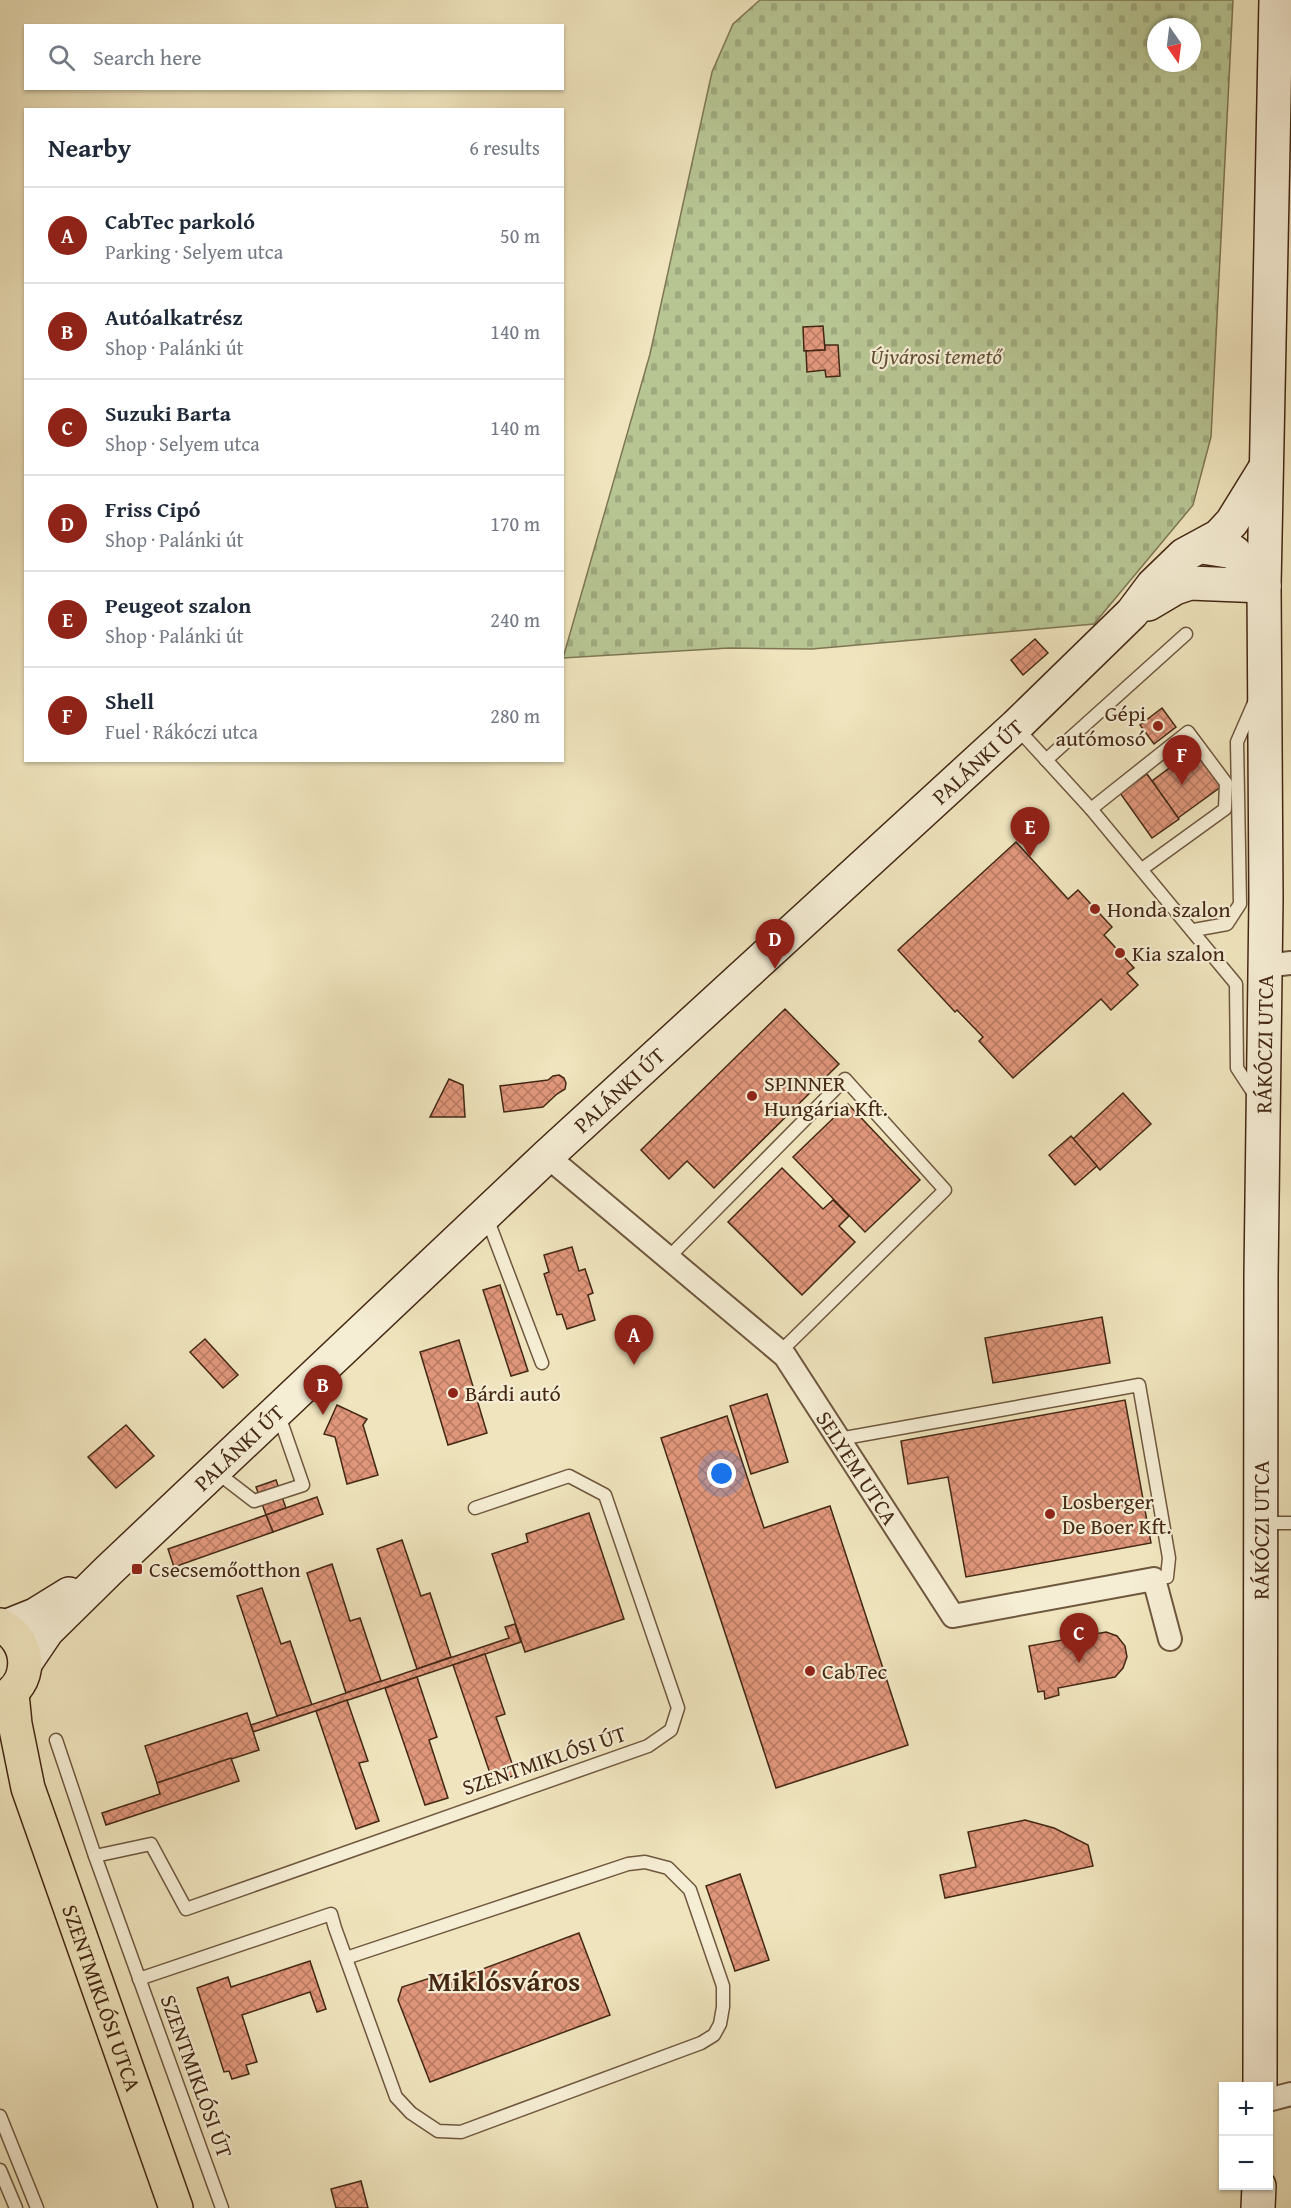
<!DOCTYPE html>
<meta charset="utf-8">
<style>
:root{--surface:#fff;--page:#f2f2f3;--text:#1f2937;--muted:#747a83;--line:#e0e1e3;--accent:#8f2418}
body{margin:0;font-family:"Gentium Book Plus",serif;background:var(--page);color:var(--text)}
.controls{position:absolute;right:18px;bottom:18px;display:grid;overflow:hidden;border-radius:0px;box-shadow:0 2px 4px #0004}
.controls button{width:54px;height:54px;display:grid;place-items:center;padding:0;border:0;border-bottom:2px solid var(--line);background:var(--surface);color:var(--text);font:30px sans-serif}
.compass{position:absolute;left:1147px;top:18px;width:54px;height:54px;border-radius:50%;background:var(--surface);box-shadow:0 2px 4px #0004;rotate:166deg}
.you{position:absolute;left:722px;top:1474px;width:21px;height:21px;margin:-15px;border:4px solid #fff;border-radius:50%;background:#1a73e8;box-shadow:0 0 0 9px #1a73e833}
.badge{display:grid;place-items:center;width:39px;height:39px;border-radius:50%;background:var(--accent);color:#fff;font-size:20px;font-weight:700}
.pin{position:absolute;translate:-50% -50px;filter:drop-shadow(0 2px 3px #0008)}
.pin::after{content:'';position:absolute;top:32px;width:21px;height:18px;background:inherit;clip-path:polygon(0 0,100% 0,50% 100%)}
.list{margin:0;padding:0;list-style:none}
h2{display:flex;justify-content:space-between;align-items:center;height:78px;margin:0;padding:0 24px;font-size:26px}
h2 small{font-size:20px;font-weight:400;color:var(--muted)}
.list li{display:grid;grid-template-columns:39px 1fr auto;gap:18px;align-items:center;box-sizing:border-box;height:96px;padding:0 24px;border-top:2px solid var(--line)}
.list b{display:block;font-size:22px;white-space:nowrap}
.list p{margin:0;font-size:20px;white-space:nowrap;color:var(--muted)}
.list em{font-size:20px;font-style:normal;color:var(--muted)}
.icon{flex:none;width:33px;height:33px;fill:none;stroke:currentColor;stroke-width:2;stroke-linecap:round;stroke-linejoin:round}
.map{position:relative;flex:none;width:1291px;height:2208px;overflow:hidden}
.search{position:absolute;background:var(--surface);box-shadow:0 2px 4px #0004;left:24px;top:24px;width:540px;height:66px;display:flex;align-items:center;gap:15px;box-sizing:border-box;padding:0 21px;border-radius:0px;color:var(--muted);font-size:22px}
.panel{position:absolute;background:var(--surface);box-shadow:0 2px 4px #0004;left:24px;top:108px;width:540px;height:654px;border-radius:0px}
.map>svg:first-child{display:block}
.cemetery{fill:url(#cemetery-stones);stroke:#7e7654;stroke-width:1.5;fill-rule:evenodd}
.building{fill:url(#building-cross-hatch);stroke:#442814;stroke-width:1.5}
.lines{fill:none;stroke-linecap:round;stroke-linejoin:round}
.lane-casing{stroke:#6f573e;stroke-width:15}
.street-casing{stroke:#6f573e;stroke-width:26}
.secondary-casing{stroke:#442814;stroke-width:36}
.primary-casing{stroke:#442814;stroke-width:36}
.lane{stroke:#f5edd4;stroke-width:12}
.street{stroke:#f5edd4;stroke-width:22}
.secondary{stroke:#f5edd4;stroke-width:33}
.primary{stroke:#efe4bd;stroke-width:33}
.poi-dot{fill:#8f2418;stroke:#f5edd4;stroke-width:2}
.labels{text-anchor:middle;dominant-baseline:central;stroke-width:4.5;stroke-linejoin:round;paint-order:stroke}
.park-label{font-size:22px;font-style:italic;fill:#614f34;stroke:#f5edd4}
.poi-label{font-size:22px;fill:#442814;stroke:#f5edd4;text-anchor:start}
.street-label{font-size:22px;fill:#442814;stroke:#f5edd4}
.district-label{font-size:28px;font-weight:bold;fill:#442814;stroke:#f5edd4}
</style>
<div class="map">
<svg width="1291" height="2208" viewBox="0 0 1291 2208">
<defs>
<pattern id="cemetery-stones" width="16" height="16" patternUnits="userSpaceOnUse" patternTransform="scale(1.5)"><rect width="16" height="16" fill="#b7c593"/><path d="M2 7V4a2 2 0 0 1 4 0v3zM10 15v-3a2 2 0 0 1 4 0v3z" fill="#9fa97e"/></pattern>
<pattern id="building-cross-hatch" width="8" height="8" patternUnits="userSpaceOnUse" patternTransform="scale(1.5)"><rect width="8" height="8" fill="#e0967a"/><path d="M0 0l8 8M0 8l8-8" fill="none" stroke="#b77a63"/></pattern>
</defs>
<rect width="100%" height="100%" fill="#efe4bd"/>
<filter id="stains"><feTurbulence type="fractalNoise" baseFrequency=".00333" numOctaves="4"/><feColorMatrix values="0 0 0 0 .2 0 0 0 0 .09 0 0 0 0 .02 0 0 0 .5 -.17"/></filter>
<radialGradient id="worn" r=".72"><stop offset=".6" stop-color="#630" stop-opacity="0"/><stop offset="1" stop-color="#630" stop-opacity=".3"/></radialGradient>
<path class="cemetery" d="M760,0H1233L1211,437L1193,505L1094,624L812,649L729,648L563,658L650,354L712,72L733,24ZM1156,27H1192V63H1156Z"/>
<g class="building">
<path d="M823,326L825,350L804,351L803,327Z"/>
<path d="M825,345H838L840,376L826,377L825,370L807,372L806,351L825,350Z"/>
<path d="M1035,639L1048,653L1023,675L1011,660Z"/>
<path d="M1162,708L1176,727L1154,744L1140,725Z"/>
<path d="M1195,749L1222,786L1178,818L1152,781Z"/>
<path d="M1147,774L1179,819L1152,838L1120,793Z"/>
<path d="M1016,842L1068,899L1078,890L1112,927L1104,935L1134,968L1127,973L1138,985L1111,1010L1101,999L1013,1078L979,1041L983,1037L957,1010L955,1012L898,950Z"/>
<path d="M785,1009L839,1064L714,1188L687,1161L669,1179L641,1150Z"/>
<path d="M559,1075L564,1078L566,1083L565,1089L557,1094L543,1107L504,1112L500,1086L548,1080L553,1076Z"/>
<path d="M449,1079L463,1085L465,1117H430Z"/>
<path d="M1123,1093L1151,1124L1100,1170L1073,1139Z"/>
<path d="M848,1104L920,1180L865,1232L793,1157Z"/>
<path d="M1071,1136L1097,1166L1075,1185L1049,1155Z"/>
<path d="M782,1168L823,1209L833,1200L849,1216L839,1226L855,1242L802,1295L728,1222Z"/>
<path d="M572,1247L579,1271L585,1269L593,1293L588,1295L595,1320L567,1329L562,1314L557,1315L544,1274L549,1272L544,1255Z"/>
<path d="M500,1285L528,1371L511,1376L483,1290Z"/>
<path d="M1102,1317L1110,1363L993,1383L985,1338Z"/>
<path d="M205,1339L238,1375L223,1388L190,1352Z"/>
<path d="M459,1340L487,1433L448,1445L420,1352Z"/>
<path d="M767,1394L788,1462L751,1474L730,1406Z"/>
<path d="M1125,1400L1151,1543L966,1577L948,1477L908,1484L901,1441Z"/>
<path d="M337,1405L367,1419L363,1425L378,1475L347,1484L335,1437L324,1434Z"/>
<path d="M727,1416L764,1528L830,1506L908,1745L776,1788L661,1438Z"/>
<path d="M126,1425L154,1456L116,1488L88,1457Z"/>
<path d="M276,1480L286,1508L266,1515L256,1487Z"/>
<path d="M317,1497L323,1514L273,1532L266,1515Z"/>
<path d="M589,1513L624,1619L525,1652L492,1554L528,1542L526,1534Z"/>
<path d="M266,1515L273,1532L174,1567L168,1549Z"/>
<path d="M402,1540L421,1596L430,1593L451,1657L417,1669L377,1549Z"/>
<path d="M332,1564L350,1621L360,1618L381,1681L346,1693L307,1573Z"/>
<path d="M262,1588L281,1644L290,1641L312,1705L277,1716L237,1596Z"/>
<path d="M515,1624L521,1642L253,1732L251,1725L509,1638L505,1627Z"/>
<path d="M1106,1632L1117,1636L1125,1646L1127,1657L1123,1668L1115,1677L1058,1688L1059,1695L1045,1699L1044,1691L1038,1692L1029,1646Z"/>
<path d="M485,1654L505,1714L496,1717L516,1775L493,1782L453,1665Z"/>
<path d="M417,1677L437,1737L429,1740L448,1798L425,1805L385,1688Z"/>
<path d="M347,1700L368,1761L359,1763L379,1821L356,1829L316,1711Z"/>
<path d="M247,1713L259,1750L157,1783L145,1746Z"/>
<path d="M231,1758L239,1781L106,1825L102,1813L160,1794L157,1783Z"/>
<path d="M1025,1820L1054,1828L1088,1845L1093,1866L945,1898L940,1875L976,1867L968,1832Z"/>
<path d="M740,1874L769,1960L735,1971L706,1886Z"/>
<path d="M579,1933L610,2015L430,2082L398,2000L402,1987L443,1974L456,1979Z"/>
<path d="M310,1961L326,2009L317,2012L310,1992L242,2015L257,2062L246,2065L249,2074L232,2079L229,2071L224,2072L197,1988L228,1977L231,1987Z"/>
<path d="M361,2181L368,2208H336L331,2189Z"/>
</g>
<g class="lines">
<g class="lane-casing">
<g id="lane">
<path d="M1016,727L1091,809L1236,984L1237,1068L1256,1097"/>
<path d="M1046,760L1186,634"/>
<path d="M1091,809L1188,732L1226,783L1225,809L1142,869"/>
<path d="M1194,930L1227,924L1240,904L1237,742L1254,703"/>
<path d="M487,1218L542,1363"/>
<path d="M668,1258L845,1079L945,1190L780,1352"/>
<path d="M839,1439L1139,1385L1169,1558L1167,1577L1154,1579"/>
<path d="M215,1471L254,1501L303,1485L278,1413"/>
<path d="M1262,1523H1291"/>
<path d="M56,1740L95,1856L222,2208"/>
<path d="M95,1856L151,1844L186,1909L648,1746L671,1730L678,1708L605,1495L569,1476L475,1508"/>
<path d="M139,1979L331,1914L335,1928L396,2097L411,2113L438,2131L461,2132L701,2043L714,2035L720,2024L723,2007V1986L690,1890L668,1868L645,1862L628,1864L346,1958"/>
<path d="M0,2116L37,2208"/>
<path d="M0,2170L16,2208"/>
</g>
</g>
<g class="street-casing">
<g id="street">
<path d="M1265,966L1291,963"/>
<path id="s1" d="M547,1156L785,1356L953,1616L1154,1579L1170,1639"/>
<path d="M1268,2100L1291,2094"/>
</g>
</g>
<g class="secondary-casing">
<g id="secondary">
<path d="M1202,547L1234,552L1264,586"/>
<path d="M1148,604L1175,588L1190,583L1264,586"/>
<path d="M5,1627L35,1615L69,1594"/>
<path id="s2" d="M26,1662L47,1631L109,1570L547,1156L1016,726L1132,613L1153,585L1184,555L1219,536L1232,522L1266,467"/>
<path id="s3" d="M1260,2086L1261,1276L1266,898L1264,586L1276,0"/>
<path d="M1258,2208L1259,2186"/>
</g>
</g>
<g class="primary-casing">
<g id="primary">
<path d="M0,1625C33,1641 33,1685 0,1700"/>
<path id="s4" d="M12,1694L15,1724L28,1788L176,2208"/>
</g>
</g>
<use href="#lane" class="lane"/>
<use href="#street" class="street"/>
<use href="#secondary" class="secondary"/>
<use href="#primary" class="primary"/>
</g>
<g class="poi-dot">
<circle cx="1158" cy="726" r="6"/>
<circle cx="1095" cy="909" r="6"/>
<circle cx="1120" cy="953" r="6"/>
<circle cx="752" cy="1096" r="6"/>
<circle cx="453" cy="1393" r="6"/>
<circle cx="1050" cy="1514" r="6"/>
<rect x="131" y="1563" width="12" height="12" rx="3"/>
<circle cx="810" cy="1671" r="6"/>
</g>
<g class="labels">
<g class="park-label">
<text x="936" y="356">Újvárosi temető</text>
</g>
<g class="poi-label">
<text x="1146" y="713" text-anchor="end">Gépi<tspan x="1146" dy="25">autómosó</tspan></text>
<text x="1107" y="909">Honda szalon</text>
<text x="1132" y="953">Kia szalon</text>
<text x="764" y="1083">SPINNER<tspan x="764" dy="25">Hungária Kft.</tspan></text>
<text x="465" y="1393">Bárdi autó</text>
<text x="1062" y="1501">Losberger<tspan x="1062" dy="25">De Boer Kft.</tspan></text>
<text x="149" y="1569">Csecsemőotthon</text>
<text x="822" y="1671">CabTec</text>
</g>
<g class="street-label">
<text stroke="none"><textPath href="#s2" startOffset="1311">PALÁNKI ÚT</textPath></text>
<text stroke="none"><textPath href="#s3" startOffset="1042">RÁKÓCZI UTCA</textPath></text>
<text stroke="none"><textPath href="#s2" startOffset="825">PALÁNKI ÚT</textPath></text>
<text stroke="none"><textPath href="#s2" startOffset="303">PALÁNKI ÚT</textPath></text>
<text stroke="none"><textPath href="#s1" startOffset="444">SELYEM UTCA</textPath></text>
<text stroke="none"><textPath href="#s3" startOffset="556">RÁKÓCZI UTCA</textPath></text>
<text transform="translate(544 1760) rotate(-19)">SZENTMIKLÓSI ÚT</text>
<text stroke="none"><textPath href="#s4" startOffset="318">SZENTMIKLÓSI UTCA</textPath></text>
<text transform="translate(197 2076) rotate(70)">SZENTMIKLÓSI ÚT</text>
</g>
<g class="district-label">
<text x="504" y="1980">Miklósváros</text>
</g>
</g>
<rect width="100%" height="100%" filter="url(#stains)"/>
<rect width="100%" height="100%" fill="url(#worn)"/>
</svg>
<div class="controls">
<button>+</button>
<button>−</button>
</div>
<svg class="compass" viewBox="-18 -18 36 36"><path d="M0-13l5 13h-10z" fill="#e53935"/><path d="M0 13l5-13h-10z" fill="#747a83"/></svg>
<div class="you"></div>
<div class="pin badge" style="left:634px;top:1365px">A</div>
<div class="pin badge" style="left:323px;top:1415px">B</div>
<div class="pin badge" style="left:1079px;top:1663px">C</div>
<div class="pin badge" style="left:775px;top:969px">D</div>
<div class="pin badge" style="left:1030px;top:857px">E</div>
<div class="pin badge" style="left:1182px;top:785px">F</div>
<div class="search"><svg class="icon" aria-label="search" viewBox="0 0 24 24"><circle cx="10" cy="10" r="6"/><path d="M15 15l6 6"/></svg>Search here</div>
<section class="panel">
<h2>Nearby<small>6 results</small></h2>
<ul class="list">
<li><span class="badge">A</span><div><b>CabTec parkoló</b><p>Parking · Selyem utca</p></div><em>50 m</em></li>
<li><span class="badge">B</span><div><b>Autóalkatrész</b><p>Shop · Palánki út</p></div><em>140 m</em></li>
<li><span class="badge">C</span><div><b>Suzuki Barta</b><p>Shop · Selyem utca</p></div><em>140 m</em></li>
<li><span class="badge">D</span><div><b>Friss Cipó</b><p>Shop · Palánki út</p></div><em>170 m</em></li>
<li><span class="badge">E</span><div><b>Peugeot szalon</b><p>Shop · Palánki út</p></div><em>240 m</em></li>
<li><span class="badge">F</span><div><b>Shell</b><p>Fuel · Rákóczi utca</p></div><em>280 m</em></li>
</ul>
</section>
</div>
